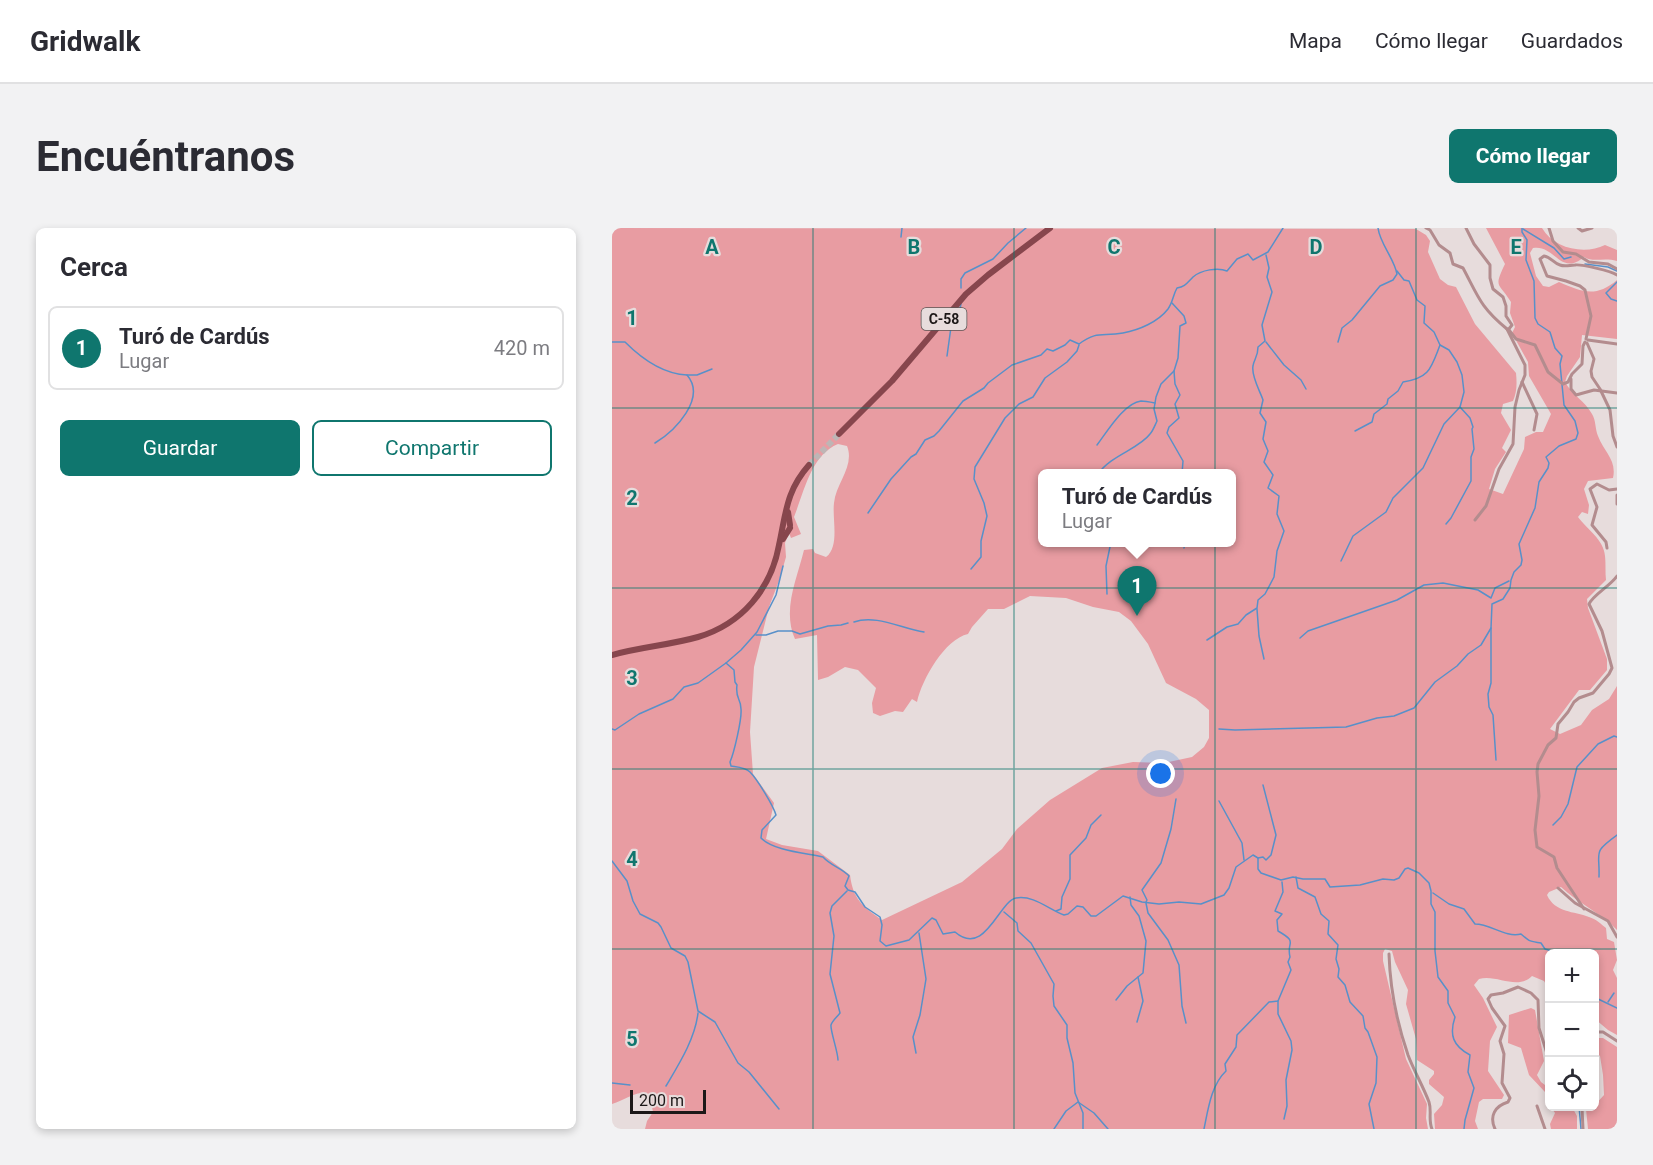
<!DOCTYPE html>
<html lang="es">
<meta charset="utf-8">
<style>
:root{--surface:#fff;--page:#f2f2f3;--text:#2b2b33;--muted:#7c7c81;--line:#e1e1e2;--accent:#0f766e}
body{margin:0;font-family:Roboto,sans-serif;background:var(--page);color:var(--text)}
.controls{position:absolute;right:18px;bottom:18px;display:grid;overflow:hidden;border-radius:9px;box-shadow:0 3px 9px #0003}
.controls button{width:54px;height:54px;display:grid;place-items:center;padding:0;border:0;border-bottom:2px solid var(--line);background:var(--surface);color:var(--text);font:30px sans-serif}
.scale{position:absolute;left:18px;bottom:15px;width:76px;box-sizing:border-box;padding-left:6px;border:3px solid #1c1818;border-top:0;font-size:16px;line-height:21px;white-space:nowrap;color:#1c1818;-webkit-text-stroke:4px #e7dcdc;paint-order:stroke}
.you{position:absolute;left:549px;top:546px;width:21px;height:21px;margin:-15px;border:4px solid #fff;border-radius:50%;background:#1a73e8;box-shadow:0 0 0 9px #1a73e833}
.badge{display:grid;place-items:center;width:39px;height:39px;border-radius:50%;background:var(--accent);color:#fff;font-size:20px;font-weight:700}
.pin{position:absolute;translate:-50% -50px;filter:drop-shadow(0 2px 3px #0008)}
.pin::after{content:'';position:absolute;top:32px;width:21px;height:18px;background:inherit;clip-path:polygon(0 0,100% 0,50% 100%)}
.popup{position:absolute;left:426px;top:241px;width:198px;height:78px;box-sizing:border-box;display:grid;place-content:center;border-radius:9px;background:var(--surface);filter:drop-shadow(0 2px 4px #0005);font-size:20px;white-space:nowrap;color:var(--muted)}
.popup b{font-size:22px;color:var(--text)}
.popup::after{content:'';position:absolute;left:50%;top:100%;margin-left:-12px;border:12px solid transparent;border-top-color:var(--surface)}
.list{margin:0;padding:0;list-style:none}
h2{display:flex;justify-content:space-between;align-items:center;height:78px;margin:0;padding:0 24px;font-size:26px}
h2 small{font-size:20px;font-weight:400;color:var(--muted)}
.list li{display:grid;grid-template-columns:39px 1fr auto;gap:18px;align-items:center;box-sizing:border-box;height:84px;margin:0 12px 12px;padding:0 12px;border:2px solid var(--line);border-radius:9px}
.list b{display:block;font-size:22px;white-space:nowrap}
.list p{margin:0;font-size:20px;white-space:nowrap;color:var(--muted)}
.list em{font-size:20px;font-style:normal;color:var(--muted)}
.actions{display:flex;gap:12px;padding:18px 24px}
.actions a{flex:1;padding:14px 0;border:2px solid var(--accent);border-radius:9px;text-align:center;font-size:21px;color:var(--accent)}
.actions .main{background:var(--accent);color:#fff}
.icon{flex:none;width:33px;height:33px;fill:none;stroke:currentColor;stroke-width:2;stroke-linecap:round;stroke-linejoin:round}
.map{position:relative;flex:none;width:1005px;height:901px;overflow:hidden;border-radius:9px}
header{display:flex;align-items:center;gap:36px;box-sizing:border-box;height:84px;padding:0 30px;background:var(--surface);border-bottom:2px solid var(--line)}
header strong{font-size:28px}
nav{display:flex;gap:33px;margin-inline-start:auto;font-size:21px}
.intro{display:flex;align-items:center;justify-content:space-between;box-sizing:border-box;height:144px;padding:0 36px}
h1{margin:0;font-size:42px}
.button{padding:15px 27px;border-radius:9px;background:var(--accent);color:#fff;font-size:21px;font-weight:700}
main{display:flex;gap:36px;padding:0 36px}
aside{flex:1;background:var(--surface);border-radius:9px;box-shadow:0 3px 9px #0003}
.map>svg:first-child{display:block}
.green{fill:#e89ca2;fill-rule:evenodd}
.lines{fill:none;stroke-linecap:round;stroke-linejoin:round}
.stream{stroke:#5890c9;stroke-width:1.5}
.primary-tunnel{stroke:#beb5b5;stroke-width:6;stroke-dasharray:6 3;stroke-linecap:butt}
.minor{stroke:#b38c8e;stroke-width:3}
.primary{stroke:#87464d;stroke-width:6}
.grid{fill:none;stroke:#0f766e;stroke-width:1.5;stroke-opacity:0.55}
.labels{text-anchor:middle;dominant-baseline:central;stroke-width:4.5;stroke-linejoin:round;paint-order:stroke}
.shield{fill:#e7dcdc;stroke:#595353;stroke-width:1.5}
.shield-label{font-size:14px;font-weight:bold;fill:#1c1818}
.grid-label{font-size:20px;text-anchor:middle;font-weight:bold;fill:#0f766e;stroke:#e7dcdc;stroke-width:4.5;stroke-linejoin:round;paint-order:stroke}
</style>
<header>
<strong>Gridwalk</strong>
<nav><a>Mapa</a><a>Cómo llegar</a><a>Guardados</a></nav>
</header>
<div class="intro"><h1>Encuéntranos</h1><a class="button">Cómo llegar</a></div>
<main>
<aside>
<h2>Cerca<small></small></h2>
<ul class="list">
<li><span class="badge">1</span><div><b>Turó de Cardús</b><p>Lugar</p></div><em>420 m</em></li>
</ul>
<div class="actions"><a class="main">Guardar</a><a>Compartir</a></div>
</aside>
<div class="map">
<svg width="1005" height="901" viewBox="0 0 1005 901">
<rect width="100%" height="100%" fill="#e7dcdc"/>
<g class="green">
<path d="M0,0L804,1L814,7L818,13L816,24L828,51L836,57L844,59L863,96L904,145C905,155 905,164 901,173L891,176L889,185L899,202L890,220L894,224L883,241L877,261L891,266L912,221L913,209L924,204H931L939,186L917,148L916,134L900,105L903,99L898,85L899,74C887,54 881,61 893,36L874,0H930C942,21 973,27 993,17L1005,22V33C991,29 982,35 972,29C948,49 943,16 921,20L918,25L924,48L931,58L937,59L947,54C970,64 984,70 1005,52V111L970,107L968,129L955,148L953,154C960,167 973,173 980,186C984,192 983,201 986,208C992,224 1005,232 1001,250L976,253L972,261L977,277L976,286L970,284L966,289C975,301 992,312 993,328C994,337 993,344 994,352L975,371L976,380L995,431V442L978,462H967L938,501L948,506L969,497L980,482L997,471L1005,458V702C989,685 967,676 949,659L937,664L935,667C943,685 962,683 977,689C984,691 989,696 994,700L995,711L1002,714L1005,732L1001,742L1005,750V807L996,802L983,791L982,726H938L937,820C932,800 944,771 932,753L920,748C905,763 885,746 867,751L862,757L871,770L885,799L878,813L876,843L892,867L890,871H871L867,874L863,893L866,901H823L822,886L830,877L832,869L817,856V852L822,846V843L805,832L804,811L794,776L796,762L783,734L780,723L773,721L771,725V733L794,831L815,876L814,890L816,901H33L35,893L41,884C36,852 21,869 0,876ZM226,216L235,218C243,238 224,255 222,275C220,291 228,318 214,329L203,325L201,321L192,322C185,351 170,382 183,411L205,407L206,452L216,449L233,439L246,442L264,460L260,475L261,485L268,488L283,483L291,484L300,471L305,474C310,451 333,411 356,406L360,399L376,381H392L418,368L454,370L481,379L507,384L519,393L536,416L554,455L584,471L597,482V510L592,519L580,529L552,535L521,534L490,540L438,572L405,601L390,621L350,654L270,692C250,678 241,671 238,647L206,623L170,617L154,611L162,575L141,546L138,504L142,439L157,379L168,350L174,329L173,315L177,305L179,310L189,306L182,289C192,264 199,227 226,216ZM430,246H620V314H430Z"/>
<path d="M919,780L923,782L932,833L925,847L929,854L937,860V876L933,864L917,847L909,820L896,815L897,787Z"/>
<path d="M987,810H991L1005,819V901H976L974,881L976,879L982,878L992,867L991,847L988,828L983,824V815Z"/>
<path d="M939,879H960L965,888V901H939L938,896L943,885Z"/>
</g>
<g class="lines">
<g class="stream">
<path d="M911,1L942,20L952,31L959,29"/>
<path d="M289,9L290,0"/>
<path d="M973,36L996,39L1005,43"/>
<path d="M785,43L792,52L797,53L805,72L813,78L812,95L822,104L828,117L837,122L845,134L850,147L852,164L848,179L858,190L861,199L860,201L862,221L859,229V253L839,290L834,296"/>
<path d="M1005,54L994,65L999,71L1005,73"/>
<path d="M349,60V51L353,45L381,31L396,15L414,0"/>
<path d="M0,114H13C29,130 51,146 75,147C95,170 63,203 43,215"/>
<path d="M654,114L672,137L689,152L694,161"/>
<path d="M726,114L730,100L740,92L768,58L781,52L785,46C782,30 768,16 766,0"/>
<path d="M335,128L339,99L346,89L349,76"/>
<path d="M562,143L563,156L568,167L563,176L567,190L557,199L555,205L571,233L570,246"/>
<path d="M75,147H85L100,141"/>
<path d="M743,203L760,194L762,186L775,176L776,171L786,163L791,154C818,150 819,140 828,117"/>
<path d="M485,217C495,204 512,175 529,173C533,173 538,174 543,175"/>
<path d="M486,246C499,227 527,221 538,206C541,203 543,197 545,193L542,181L544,169L549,156L562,143L566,130L568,98L574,95L572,88L560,75"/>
<path d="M256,285L279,251L299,229L304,226L313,212L322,208L327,203L351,173L372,160L376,155L400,137L429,127L435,121L441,123L453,117L458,112L467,116C486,102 490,109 511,105C527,102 546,94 556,81C561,74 561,67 565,60C573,59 575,55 581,49C589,42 606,39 615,43L625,31L636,26L641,32L656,24L671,0"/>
<path d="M572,320L573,314"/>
<path d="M729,333L741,308L774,284L781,270L811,240L832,196L848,179"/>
<path d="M359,341L369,329V313L375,288L372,275L362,251L363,239L393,190L407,176L421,169L433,150L455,134L465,123L467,117"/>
<path d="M495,366L494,338L499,314"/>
<path d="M645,381L647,408L652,431"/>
<path d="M242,394C264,386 290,401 312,404"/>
<path d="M879,400V455L876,466L877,479L881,487L884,532"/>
<path d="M144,407H154L166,403H180L188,406L216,398L229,397L236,395"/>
<path d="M688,410L696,403L785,372L812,357L831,355L866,362L879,370L883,360L897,353"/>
<path d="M595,412L615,399L626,396L634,387L645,380L646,372L653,366L662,349L665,323L672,303L665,286L667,268L656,260L661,247L652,234L656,223L651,211L654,194L648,185L651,172C648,163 639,148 641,138C642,131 646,129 646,119L653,113L650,97L660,64L655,49L657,40L654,27"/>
<path d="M114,435L129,422L145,404L164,367L171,338"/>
<path d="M0,501L3,502L27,486L61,471L72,459L86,455L114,435L122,442L123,454L125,457C123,471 129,470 129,481C130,491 122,525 118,534L119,538C126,539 133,539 138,544C145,551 161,577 164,587L150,602L149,610C162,623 194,625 211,629C219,638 230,640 237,648L233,658L236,662L243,664L253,679L268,689L270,697L268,713L274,718L297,712L320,690L324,692L331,706L343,704C373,730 387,673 404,670C422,667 436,681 452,687L456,686L465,678L471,679L479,688H484L511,668L530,674L547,676L567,674L589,676L612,667L617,660L624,639L641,627L646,630V641L649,645L669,652L681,649L691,651H713L718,659L748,657L771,651L782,652L787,650L793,641L796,640L807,645L817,655L819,663V676L823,684V723L826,749L836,763V775L843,789C837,807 841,818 858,827L856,844L862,860L853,892L852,901"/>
<path d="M607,501L623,502L734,499L765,490L782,488L802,480L823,454L845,438L856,426L869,417L879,400L880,376L891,371L898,360L899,352L902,344L909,337L910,332L907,316L923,280L927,254L936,240L937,235L934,229L947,218L964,211L966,205L963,193L952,177L948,136L950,128L943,120L938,104L926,96L923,90L922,53L914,32L915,12L910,4V0"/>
<path d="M607,573L630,615L632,632"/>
<path d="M941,597L949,589L956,576L965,539L986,516L1002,508L1005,509"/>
<path d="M646,630L651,629L654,632L659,627L664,607L651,557"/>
<path d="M0,633L15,653L21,673L28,686L46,695L49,699L59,720L73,728L76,734L86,783L103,794L126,835L137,844L167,881"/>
<path d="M684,649L686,660L703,669L709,686L717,693L716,706L726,717L724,731L727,741L726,749L733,757L738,774L751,788L753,800L756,804L765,829L764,855L757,876L762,901"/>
<path d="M987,649C988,623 980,625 1005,607"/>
<path d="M821,665L837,676L852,681L863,696C879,696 893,710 909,706C918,714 917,713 929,715L933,721L950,726"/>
<path d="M518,669L519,677L527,688L534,713L531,745L526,749L531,773L525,794"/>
<path d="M534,674L535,672L530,662L549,635L559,601L564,571"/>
<path d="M534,675L536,685L556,712L567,737L570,778L574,795"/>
<path d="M444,683L449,681L450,669L458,651V627L474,610L479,597L489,587"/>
<path d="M392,684L405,695L406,703L419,715L442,756L441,768L442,778L455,797V810L461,835L463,865L471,885V901"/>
<path d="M971,726L981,722"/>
<path d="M982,769L1005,780"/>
<path d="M504,772L515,758L526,749"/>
<path d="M666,773V786L679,813L680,822L674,852L675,878L672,891"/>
<path d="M996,774L1002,765"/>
<path d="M304,825L301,809L308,787L314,751L307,705"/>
<path d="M226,832C226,824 218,802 219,797C220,793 225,789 228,785L218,746L222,708L218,685L220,678L235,663"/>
<path d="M0,855L18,857"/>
<path d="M54,858C67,836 83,811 86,785"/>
<path d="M967,878L969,901"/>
<path d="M442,901L454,883L466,874L482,885L496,901"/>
<path d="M592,901C596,882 599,857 614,843L613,836L624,819L625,807L657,774L666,773L679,742L676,734L678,729C674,713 687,715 666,703L665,692L670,686L663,683L671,664L670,654"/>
</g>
<path class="primary-tunnel" d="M197,237L227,206"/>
<g class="minor">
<path d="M814,0L818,2L827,17L838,25L841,36L851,40C866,68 868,79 895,101"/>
<path d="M854,0L862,16L878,37V50L881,61L891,69L894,78V88L900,97L896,102"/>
<path d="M937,0L941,13L951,24L964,26L977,34L996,36L1005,41"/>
<path d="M966,0L970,3L980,0"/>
<path d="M897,102L904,111L923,117L936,144L951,156L956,154L960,146L970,136L971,118L973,114"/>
<path d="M974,111L979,88L973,62L968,58L954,53L935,48L928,31L932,28C939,29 941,35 948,37C953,39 958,37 963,37C969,36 999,43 1005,47"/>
<path d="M976,112L1005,116"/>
<path d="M975,115L982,131L979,143L980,149L988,161L998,182L1001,208L1005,219"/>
<path d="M959,151V161L964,167L982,162L1005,165"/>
<path d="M910,154L925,186L922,202"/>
<path d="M1005,267V276"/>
<path d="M863,292L874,278L887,241L901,216L903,179L907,162L913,147V137L895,101"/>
<path d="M995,320L994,314L980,297L985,279L978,261L985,256L997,262L1005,261"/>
<path d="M946,660L963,675L996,693L1005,709"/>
<path d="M972,681L945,640L942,629L925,619L923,602L927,568L925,544L926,536L936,517L944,510L946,496L956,484L962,474L967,470L981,465L997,446L1000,440L990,403L977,376C981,367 998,358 1005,348"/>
<path d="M777,726C778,759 785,795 796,827C802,843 811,858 817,874C820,883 816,892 820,901"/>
<path d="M982,804H991L1005,813"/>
<path d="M925,878L933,901"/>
<path d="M970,880L971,901"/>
<path d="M883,901C877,888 883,878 896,874L898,870L890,855L892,826L888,813L893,798L880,780L876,771L879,767L891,765L906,759L919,765L926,772L927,800L938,835"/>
</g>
<g class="primary">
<path d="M227,206L280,153L354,66L376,47L438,0"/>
<path d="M176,284L178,297"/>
<path d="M171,311L178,300"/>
<path d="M0,427C28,419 58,417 86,409C130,396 159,361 167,317C174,285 174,263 197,237"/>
</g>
</g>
<path class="grid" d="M201,0V901M402,0V901M603,0V901M804,0V901M0,180H1005M0,360H1005M0,541H1005M0,721H1005"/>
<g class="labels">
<rect class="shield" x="309.5" y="80" width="45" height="22" rx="4.5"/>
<g class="shield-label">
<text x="332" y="91">C-58</text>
</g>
</g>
<g class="grid-label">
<text x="100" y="26">A</text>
<text x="302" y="26">B</text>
<text x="502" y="26">C</text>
<text x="704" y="26">D</text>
<text x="904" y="26">E</text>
<text x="20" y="97">1</text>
<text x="20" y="277">2</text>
<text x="20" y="457">3</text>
<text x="20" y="638">4</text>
<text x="20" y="818">5</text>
</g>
</svg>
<div class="controls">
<button>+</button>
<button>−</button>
<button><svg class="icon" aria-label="locate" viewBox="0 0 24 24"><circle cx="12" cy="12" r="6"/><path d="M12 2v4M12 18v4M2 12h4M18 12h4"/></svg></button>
</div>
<div class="scale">200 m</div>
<div class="you"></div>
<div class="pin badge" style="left:525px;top:388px">1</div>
<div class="popup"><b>Turó de Cardús</b>Lugar</div>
</div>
</main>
